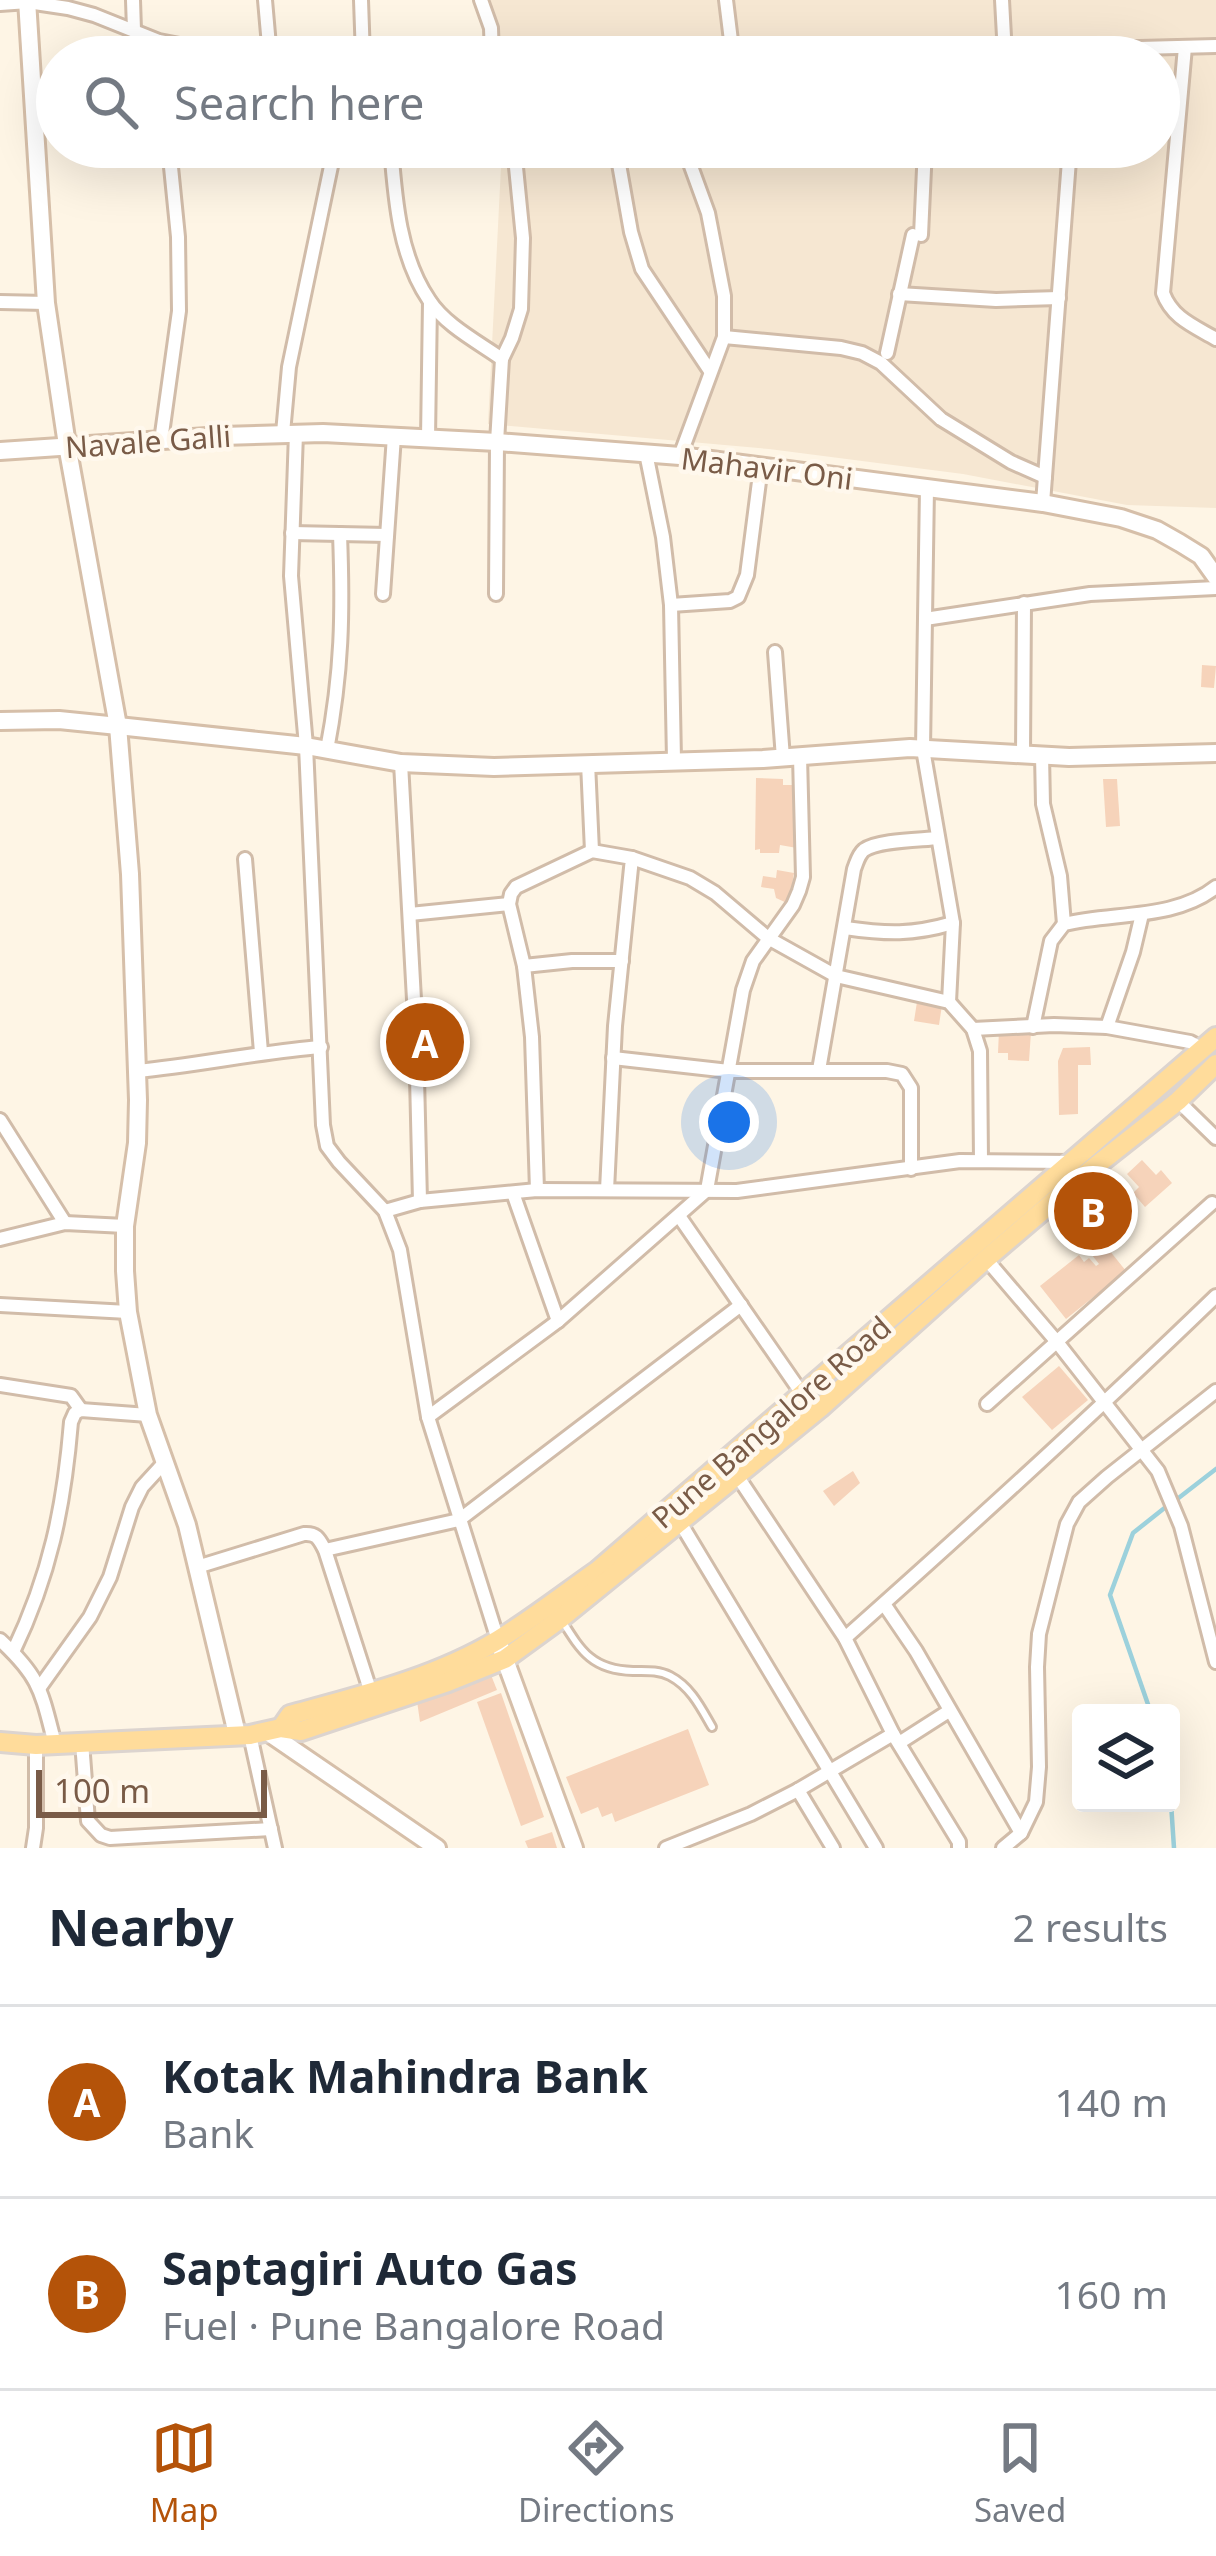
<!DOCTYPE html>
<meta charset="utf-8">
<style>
:root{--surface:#fff;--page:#f6f6f7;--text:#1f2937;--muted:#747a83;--line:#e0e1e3;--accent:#b45309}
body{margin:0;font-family:"Noto Sans",sans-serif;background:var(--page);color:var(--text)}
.controls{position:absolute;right:36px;bottom:36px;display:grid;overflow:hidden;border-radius:12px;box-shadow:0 12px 48px #0002}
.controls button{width:108px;height:108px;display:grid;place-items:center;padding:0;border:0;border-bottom:3px solid var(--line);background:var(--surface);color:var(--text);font:60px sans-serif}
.scale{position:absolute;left:36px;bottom:30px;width:231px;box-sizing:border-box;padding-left:12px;border:6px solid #795b47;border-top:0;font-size:33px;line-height:42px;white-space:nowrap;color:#795b47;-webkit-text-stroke:9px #fff8ed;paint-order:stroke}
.you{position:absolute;left:729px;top:1122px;width:42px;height:42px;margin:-30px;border:9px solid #fff;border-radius:50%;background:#1a73e8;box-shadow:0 0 0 18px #1a73e833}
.badge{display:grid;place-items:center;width:78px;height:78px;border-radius:50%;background:var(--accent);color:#fff;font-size:39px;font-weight:700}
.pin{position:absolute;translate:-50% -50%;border:6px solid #fff;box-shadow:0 3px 12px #0006}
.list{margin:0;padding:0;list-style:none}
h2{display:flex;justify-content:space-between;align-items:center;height:156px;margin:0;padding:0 48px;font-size:51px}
h2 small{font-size:39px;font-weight:400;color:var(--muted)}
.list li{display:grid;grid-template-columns:78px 1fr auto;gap:36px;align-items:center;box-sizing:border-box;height:192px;padding:0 48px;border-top:3px solid var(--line)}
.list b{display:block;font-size:45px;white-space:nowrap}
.list p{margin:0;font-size:39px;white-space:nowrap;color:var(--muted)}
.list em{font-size:39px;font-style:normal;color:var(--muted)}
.icon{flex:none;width:66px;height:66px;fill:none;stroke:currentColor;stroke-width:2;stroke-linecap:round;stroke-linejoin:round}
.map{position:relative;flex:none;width:1216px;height:1848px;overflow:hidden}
.search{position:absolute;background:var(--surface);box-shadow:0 12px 48px #0002;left:36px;right:36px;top:36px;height:132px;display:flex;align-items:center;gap:30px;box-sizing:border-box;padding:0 42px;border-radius:66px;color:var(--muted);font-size:45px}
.sheet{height:540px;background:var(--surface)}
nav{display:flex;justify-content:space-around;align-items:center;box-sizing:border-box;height:168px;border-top:3px solid var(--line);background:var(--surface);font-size:33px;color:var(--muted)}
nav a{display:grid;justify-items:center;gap:6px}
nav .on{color:var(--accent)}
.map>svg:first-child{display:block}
.residential{fill:#f6e7d2}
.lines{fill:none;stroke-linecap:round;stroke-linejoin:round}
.stream{stroke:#9cd1dc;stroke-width:4.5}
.building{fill:#f6d3ba}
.lane-casing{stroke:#d1bca9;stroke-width:12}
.street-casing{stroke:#d1bca9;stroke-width:18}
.secondary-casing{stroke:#d6bfa9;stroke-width:22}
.primary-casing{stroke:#dcd4cf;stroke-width:24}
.lane{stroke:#fff;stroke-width:6}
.street{stroke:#fff;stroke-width:12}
.secondary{stroke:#fff;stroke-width:16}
.primary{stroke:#ffdc9b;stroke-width:18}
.labels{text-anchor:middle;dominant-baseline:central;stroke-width:9;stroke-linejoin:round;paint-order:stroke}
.street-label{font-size:30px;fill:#795b47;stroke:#fff8ed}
</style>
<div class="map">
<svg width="1216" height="1848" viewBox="0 0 1216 1848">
<rect width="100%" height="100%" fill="#fef5e5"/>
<path class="residential" d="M474,0H1216V508L1127,505L963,474L769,449L488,424L502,147H1159V57H492Z"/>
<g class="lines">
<g class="stream">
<path d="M1176,1500L1216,1469"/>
<path d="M1151,1713L1110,1595L1133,1533L1167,1506"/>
<path d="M1171,1803L1174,1848"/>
</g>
</g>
<g class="building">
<path d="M1202,665L1216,666L1214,688L1201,687Z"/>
<path d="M756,778L783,779V785H799L797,848L780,845L779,853H760V849L755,850Z"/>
<path d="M1103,779H1117L1120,826L1106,827Z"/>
<path d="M777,870L794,873L789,904L776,898L774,889L761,887L763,876L776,878Z"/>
<path d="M917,1002L942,1005L939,1025L914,1021Z"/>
<path d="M999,1030L1031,1032L1029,1061L1008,1060V1053H998Z"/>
<path d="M455,1032L456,1041L423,1045L422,1036Z"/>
<path d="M1090,1047L1091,1065H1078V1114L1059,1115L1058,1061L1063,1048Z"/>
<path d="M1142,1160L1156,1175L1161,1170L1172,1183L1145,1207L1133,1193L1139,1187L1127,1174Z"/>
<path d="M1101,1240L1126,1271L1066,1319L1040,1286L1079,1255L1084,1262L1089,1258L1096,1266L1099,1264L1088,1250Z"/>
<path d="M1059,1366L1088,1400L1052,1430L1022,1397Z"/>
<path d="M853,1471L860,1483L834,1506L823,1491Z"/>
<path d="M489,1670L497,1690L420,1722L417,1701Z"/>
<path d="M501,1693L544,1817L521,1826L477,1702Z"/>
<path d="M688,1729L709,1785L615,1822L612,1813L602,1817L598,1807L581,1814L566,1777Z"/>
<path d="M552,1832L557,1848H528L525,1841Z"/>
</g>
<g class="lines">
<g class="lane-casing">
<path id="lane" d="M561,1619C581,1651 592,1670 633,1671C646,1671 659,1670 670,1676C691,1687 701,1708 712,1727"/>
</g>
<g class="street-casing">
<g id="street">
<path d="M133,0L134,30"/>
<path d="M265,0L270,57"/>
<path d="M361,0L363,57"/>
<path d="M481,0L491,28L492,57"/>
<path d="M726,0L733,57"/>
<path d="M1002,0L1005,55"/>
<path d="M0,4L28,2L68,8L94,15L159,41L242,57"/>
<path d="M1185,47L1163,293C1172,318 1194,326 1216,339"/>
<path d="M973,57L1062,50L1216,46"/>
<path d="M391,147C395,198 399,256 429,300C445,325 478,342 502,359"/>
<path d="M616,147L631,232L642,269L710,371"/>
<path d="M921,235L925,147"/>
<path d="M899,294L996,300L1059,298"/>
<path d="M0,302L46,303"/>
<path d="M724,337L841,348L862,353L881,363L941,419L1011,462L1045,477"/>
<path d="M887,353L913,235"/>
<path d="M283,433L289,367L335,147"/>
<path d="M296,433L291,576L306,746L323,1125L327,1146L339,1162L385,1211L400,1250L428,1417L498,1640"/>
<path d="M428,438L430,302"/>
<path d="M161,441L179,311L178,237L169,147"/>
<path d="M646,453L663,537L671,605L674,760"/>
<path d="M680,456L724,337V296L708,213L684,147"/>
<path d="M927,488L923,749L953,923L949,1002"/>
<path d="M1043,503L1070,147"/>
<path d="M292,533L387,535"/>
<path d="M383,594L394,436"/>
<path d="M496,594L497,442L502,359L512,338L521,309L523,238L514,147"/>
<path d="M671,605L730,601L738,597L747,575L761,466"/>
<path d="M925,619L1090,594L1216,588"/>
<path d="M775,652L783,758"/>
<path d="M327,750C342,672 343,613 340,534"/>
<path d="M1023,754L1024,603"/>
<path d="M1042,755L1043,804L1060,876L1064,924"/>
<path d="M401,763L416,1036L420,1201"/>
<path d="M588,763L592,851"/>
<path d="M632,858L690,878L715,893L768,938L836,976L949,1002L973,1029L980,1051L981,1161"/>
<path d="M245,859L261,1052"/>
<path d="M410,914L509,904"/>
<path d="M845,928C887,934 912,935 953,923"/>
<path d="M524,966L572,961H622"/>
<path d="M1033,1027L1051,941L1064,924C1113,912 1175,920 1216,887"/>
<path d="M1107,1027L1133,952L1142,914"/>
<path d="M973,1029L1054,1025L1107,1027L1190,1042L1203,1049"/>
<path d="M613,1058L729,1071H887L902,1074L911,1088V1169"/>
<path d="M819,1070L854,869C857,862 858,855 864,850C878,840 920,840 938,838"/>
<path d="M137,1071C199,1065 259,1052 321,1047"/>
<path d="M1178,1101L1216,1138"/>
<path d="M0,1120L65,1223"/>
<path d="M537,1190L532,1037L524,966L509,904L511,894L516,887L592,851L632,858L615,1026L607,1190"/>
<path d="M513,1193L558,1321"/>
<path d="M385,1211L420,1201L537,1190L737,1191L960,1161L1072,1162"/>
<path d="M679,1216L803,1395"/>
<path d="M0,1239L65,1223L125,1226"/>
<path d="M986,1259L1057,1342L1158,1471L1181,1526L1216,1662"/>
<path d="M0,1305L128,1312"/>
<path d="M0,1385L71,1396L81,1410"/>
<path d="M987,1404L1212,1203"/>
<path d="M428,1417L558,1321L707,1190L743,990L753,961L793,905L799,891L803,877L800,756"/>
<path d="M738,1477L845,1638L893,1734L959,1842V1848"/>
<path d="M681,1524L876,1848"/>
<path d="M325,1550L459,1520L741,1305"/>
<path d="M197,1567L304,1534C317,1533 319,1539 325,1550L371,1693"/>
<path d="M884,1604L916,1651L1021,1833"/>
<path d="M845,1638C971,1526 1095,1413 1216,1296"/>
<path d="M0,1640C41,1678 41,1691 55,1744"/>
<path d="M13,1652C50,1575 64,1507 71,1422L75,1413L81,1410L148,1415"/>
<path d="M40,1687L90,1617L110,1577L132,1507L142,1487L164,1463"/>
<path d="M250,1735L275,1848"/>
<path d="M82,1742L88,1821L101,1835L110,1838L271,1829"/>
<path d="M899,1743L949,1711"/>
<path d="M798,1790L833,1848"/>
<path d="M33,1848L36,1828V1745"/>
<path d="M666,1848L751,1814L798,1790L893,1734"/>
<path d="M1003,1848L1021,1833L1036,1802L1039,1767L1037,1667L1039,1634L1067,1524L1079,1502L1107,1477L1216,1391"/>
</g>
</g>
<g class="secondary-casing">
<g id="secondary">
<path d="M27,0L46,303L67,445L118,726L130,874L138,1100L137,1143L125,1226V1271L128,1312L148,1415L187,1525L237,1734"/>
<path d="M0,451L222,436L323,433L497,442L680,456L1043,503L1121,518L1157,530L1180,543L1201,556L1216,577"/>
<path d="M0,721L59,720L118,726L306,746L401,763L494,767L763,759L910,748L1069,757L1216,753"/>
<path d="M500,1646L574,1848"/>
<path d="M266,1731L437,1848"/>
</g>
</g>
<g class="primary-casing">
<g id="primary">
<path d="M281,1728L290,1715C360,1696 435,1678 498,1640C532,1619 564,1594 597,1571L1216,1037"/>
<path d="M0,1742L36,1745L250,1735L281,1728L301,1731L448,1682L505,1659L560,1619L820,1408L986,1259L1088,1172L1178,1101L1216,1064"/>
</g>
</g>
<use href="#lane" class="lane"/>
<use href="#street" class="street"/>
<use href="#secondary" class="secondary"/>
<use href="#primary" class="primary"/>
</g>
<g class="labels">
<g class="street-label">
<text transform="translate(148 441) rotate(-4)">Navale Galli</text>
<text transform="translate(767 468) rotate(7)">Mahavir Oni</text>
<text transform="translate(771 1422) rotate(-41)">Pune Bangalore Road</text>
</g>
</g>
</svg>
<div class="controls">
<button><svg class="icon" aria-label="layers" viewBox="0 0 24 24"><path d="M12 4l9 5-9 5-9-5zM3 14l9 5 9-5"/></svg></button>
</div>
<div class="scale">100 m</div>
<div class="you"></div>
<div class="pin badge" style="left:425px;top:1042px">A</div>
<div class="pin badge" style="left:1093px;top:1211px">B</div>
<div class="search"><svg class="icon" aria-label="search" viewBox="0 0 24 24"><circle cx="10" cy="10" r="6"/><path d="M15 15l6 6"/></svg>Search here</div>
</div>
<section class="sheet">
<h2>Nearby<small>2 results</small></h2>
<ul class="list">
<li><span class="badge">A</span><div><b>Kotak Mahindra Bank</b><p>Bank</p></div><em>140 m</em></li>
<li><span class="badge">B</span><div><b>Saptagiri Auto Gas</b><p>Fuel · Pune Bangalore Road</p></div><em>160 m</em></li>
</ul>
</section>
<nav>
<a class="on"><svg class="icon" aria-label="map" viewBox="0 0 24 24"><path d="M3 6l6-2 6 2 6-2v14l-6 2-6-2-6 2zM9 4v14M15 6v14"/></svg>Map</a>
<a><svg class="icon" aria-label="directions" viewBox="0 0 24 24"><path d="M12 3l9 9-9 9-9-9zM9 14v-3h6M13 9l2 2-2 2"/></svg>Directions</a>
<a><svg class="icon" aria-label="saved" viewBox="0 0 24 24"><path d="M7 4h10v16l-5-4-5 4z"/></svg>Saved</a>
</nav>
